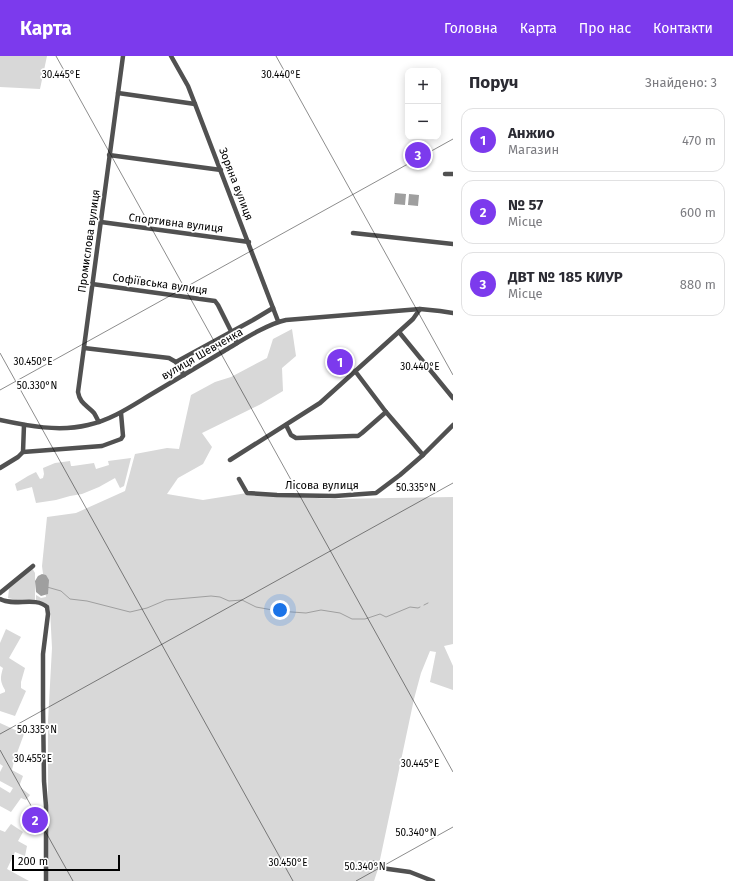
<!DOCTYPE html>
<html lang="uk">
<meta charset="utf-8">
<style>
:root{--surface:#fff;--page:#f7f7f7;--text:#2b2b33;--muted:#7c7c81;--line:#e1e1e2;--accent:#7c3aed}
body{margin:0;font-family:"Fira Sans",sans-serif;background:var(--page);color:var(--text)}
.controls{position:absolute;right:12px;top:12px;display:grid;overflow:hidden;border-radius:8px;box-shadow:0 2px 10px #0003}
.controls button{width:36px;height:36px;display:grid;place-items:center;padding:0;border:0;border-bottom:1px solid var(--line);background:var(--surface);color:var(--text);font:20px sans-serif}
.scale{position:absolute;left:12px;bottom:10px;width:108px;box-sizing:border-box;padding-left:4px;border:2px solid #000;border-top:0;font-size:11px;line-height:14px;white-space:nowrap;color:#000;-webkit-text-stroke:3px #fff;paint-order:stroke}
.you{position:absolute;left:280px;top:554px;width:14px;height:14px;margin:-10px;border:3px solid #fff;border-radius:50%;background:#1a73e8;box-shadow:0 0 0 6px #1a73e833}
.badge{display:grid;place-items:center;width:26px;height:26px;border-radius:50%;background:var(--accent);color:#fff;font-size:13px;font-weight:700}
.pin{position:absolute;translate:-50% -50%;border:2px solid #fff;box-shadow:0 1px 4px #0006}
.list{margin:0;padding:0;list-style:none}
h2{display:flex;justify-content:space-between;align-items:center;height:52px;margin:0;padding:0 16px;font-size:17px}
h2 small{font-size:13px;font-weight:400;color:var(--muted)}
.list li{display:grid;grid-template-columns:26px 1fr auto;gap:12px;align-items:center;box-sizing:border-box;height:64px;margin:0 8px 8px;padding:0 8px;border:1px solid var(--line);border-radius:12px}
.list b{display:block;font-size:15px;white-space:nowrap}
.list p{margin:0;font-size:13px;white-space:nowrap;color:var(--muted)}
.list em{font-size:13px;font-style:normal;color:var(--muted)}
.map{position:relative;flex:none;width:453px;height:825px;overflow:hidden}
header{display:flex;align-items:center;gap:24px;box-sizing:border-box;height:56px;padding:0 20px;background:var(--accent);color:#fff}
header strong{font-size:19px}
nav{display:flex;gap:22px;margin-inline-start:auto;font-size:14px}
main{display:flex}
aside{flex:1;background:var(--surface)}
.map>svg:first-child{display:block}
.green{fill:#d8d8d8}
.water{fill:#9f9f9f}
.lines{fill:none;stroke-linecap:round;stroke-linejoin:round}
.stream{stroke:#9f9f9f;stroke-width:1}
.minor{stroke:#515151;stroke-width:4.5}
.ticks{fill:none;stroke:#000;stroke-width:1;stroke-opacity:0.45}
.labels{text-anchor:middle;dominant-baseline:central;stroke-width:3.5;stroke-linejoin:round;paint-order:stroke}
.street-label{font-size:11px;fill:#000;stroke:#fff}
.ticks-label{font-size:10px;text-anchor:middle;fill:#000;stroke:#fff;stroke-width:3.5;stroke-linejoin:round;paint-order:stroke}
</style>
<header>
<strong>Карта</strong>
<nav><a>Головна</a><a>Карта</a><a>Про нас</a><a>Контакти</a></nav>
</header>
<main>
<div class="map">
<svg width="453" height="825" viewBox="0 0 453 825">
<rect width="100%" height="100%" fill="#fff"/>
<g class="green">
<path d="M0,0H47L40,33L0,31Z"/>
<path d="M292,273L296,300L282,312L283,335L261,348L202,377L212,391L203,408L178,422L167,438L203,444L247,437L330,443L453,441V588L444,590L453,610V634L430,626L436,596L430,595L421,617L414,643L378,813L374,825H48V665L52,592L50,554L48,549L44,547L36,544V539L41,542L46,541L42,510L47,461L76,457L125,435L135,398L167,392L179,393L191,339L215,326L231,321L267,302L273,283Z"/>
<path d="M131,402L124,430L120,432L115,422L99,431L82,438L70,440L56,444L36,447L32,431L17,435L15,428L28,420L36,416L40,423L43,422L44,418L43,412L55,407L70,405L71,410H73L94,407L96,413L109,409L108,405Z"/>
<path d="M32,512L35,517V544L21,545L8,542L9,533L4,537L2,536Z"/>
<path d="M6,573L21,581L9,602L25,612L21,626V632L26,635L15,660L0,655V638L5,636V634C0,625 0,622 3,612L0,610V587Z"/>
<path d="M0,667L24,678L17,697L22,698L19,707L14,705L12,714L23,720L20,728V731L30,739L26,744L21,742L11,756L0,750V731L10,737L13,732L0,725V716L3,710L0,708Z"/>
<path d="M11,768L23,776L18,785L27,790L25,800L15,796L7,813L29,825H0V774L5,776Z"/>
</g>
<g class="water">
<path d="M395,137L406,138L405,149L394,148Z"/>
<path d="M409,138L419,139L418,150L408,149Z"/>
<path d="M42,518L46,519L49,524L48,538L41,540L36,536L35,525L38,520Z"/>
</g>
<g class="lines">
<g class="stream">
<path d="M47,531L61,535L70,543L87,545L130,556L147,552L166,544L211,540L220,541L229,545L242,544L256,551L278,555L306,557L321,554L340,557L352,563H365L380,558L386,561L410,551L418,552L420,551"/>
<path d="M424,549L428,547"/>
</g>
<g class="minor">
<path d="M171,0L188,30L195,48L278,265"/>
<path d="M118,37L195,48"/>
<path d="M109,99L221,114"/>
<path d="M445,118H453"/>
<path d="M101,166L249,186"/>
<path d="M353,177L453,188"/>
<path d="M92,228L215,245L218,249L237,287"/>
<path d="M399,276L453,342"/>
<path d="M84,292L169,302L176,306L184,319"/>
<path d="M176,306L253,264L273,252"/>
<path d="M355,315L386,356L423,399"/>
<path d="M0,364C28,370 59,376 88,369C111,364 130,351 150,339C175,324 199,310 224,295C241,285 267,268 286,264L420,253L440,255L453,257"/>
<path d="M99,366C97,363 96,360 94,357C87,349 80,348 78,336L123,0"/>
<path d="M286,369L291,379L296,382L353,380H358L362,377L386,356"/>
<path d="M23,396L24,369"/>
<path d="M230,404L320,347L413,263L420,253"/>
<path d="M0,412L18,401L23,396L102,390L121,383L123,380L121,357"/>
<path d="M239,423L247,437L277,439L335,440L376,437L400,419L423,399L453,369"/>
<path d="M0,537L33,510"/>
<path d="M0,543C14,551 35,540 47,551L48,558L43,598V649L44,725L46,750V825"/>
<path d="M374,807L381,812L410,816L433,825"/>
</g>
</g>
<path class="ticks" d="M56,0L453,716M276,0L453,319M0,297L293,825M0,334L453,83M0,678L453,427M0,694L73,825M356,825L453,771"/>
<g class="labels">
<g class="street-label">
<text transform="translate(236 128) rotate(69)">Зоряна вулиця</text>
<text transform="translate(176 167) rotate(7)">Спортивна вулиця</text>
<text transform="translate(89 185) rotate(-82)">Промислова вулиця</text>
<text transform="translate(160 228) rotate(8)">Софіївська вулиця</text>
<text transform="translate(202 298) rotate(-30)">вулиця Шевченка</text>
<text x="322" y="429">Лісова вулиця</text>
</g>
</g>
<g class="ticks-label">
<text x="61" y="22">30.445°E</text>
<text x="281" y="22">30.440°E</text>
<text x="33" y="309">30.450°E</text>
<text x="420" y="314">30.440°E</text>
<text x="37" y="333">50.330°N</text>
<text x="416" y="435">50.335°N</text>
<text x="37" y="677">50.335°N</text>
<text x="33" y="706">30.455°E</text>
<text x="420" y="711">30.445°E</text>
<text x="416" y="780">50.340°N</text>
<text x="288" y="810">30.450°E</text>
<text x="365" y="814">50.340°N</text>
</g>
</svg>
<div class="controls">
<button>+</button>
<button>−</button>
</div>
<div class="scale">200 m</div>
<div class="you"></div>
<div class="pin badge" style="left:340px;top:306px">1</div>
<div class="pin badge" style="left:35px;top:764px">2</div>
<div class="pin badge" style="left:418px;top:99px">3</div>
</div>
<aside>
<h2>Поруч<small>Знайдено: 3</small></h2>
<ul class="list">
<li><span class="badge">1</span><div><b>Анжио</b><p>Магазин</p></div><em>470 m</em></li>
<li><span class="badge">2</span><div><b>№ 57</b><p>Місце</p></div><em>600 m</em></li>
<li><span class="badge">3</span><div><b>ДВТ № 185 КИУР</b><p>Місце</p></div><em>880 m</em></li>
</ul>
</aside>
</main>
